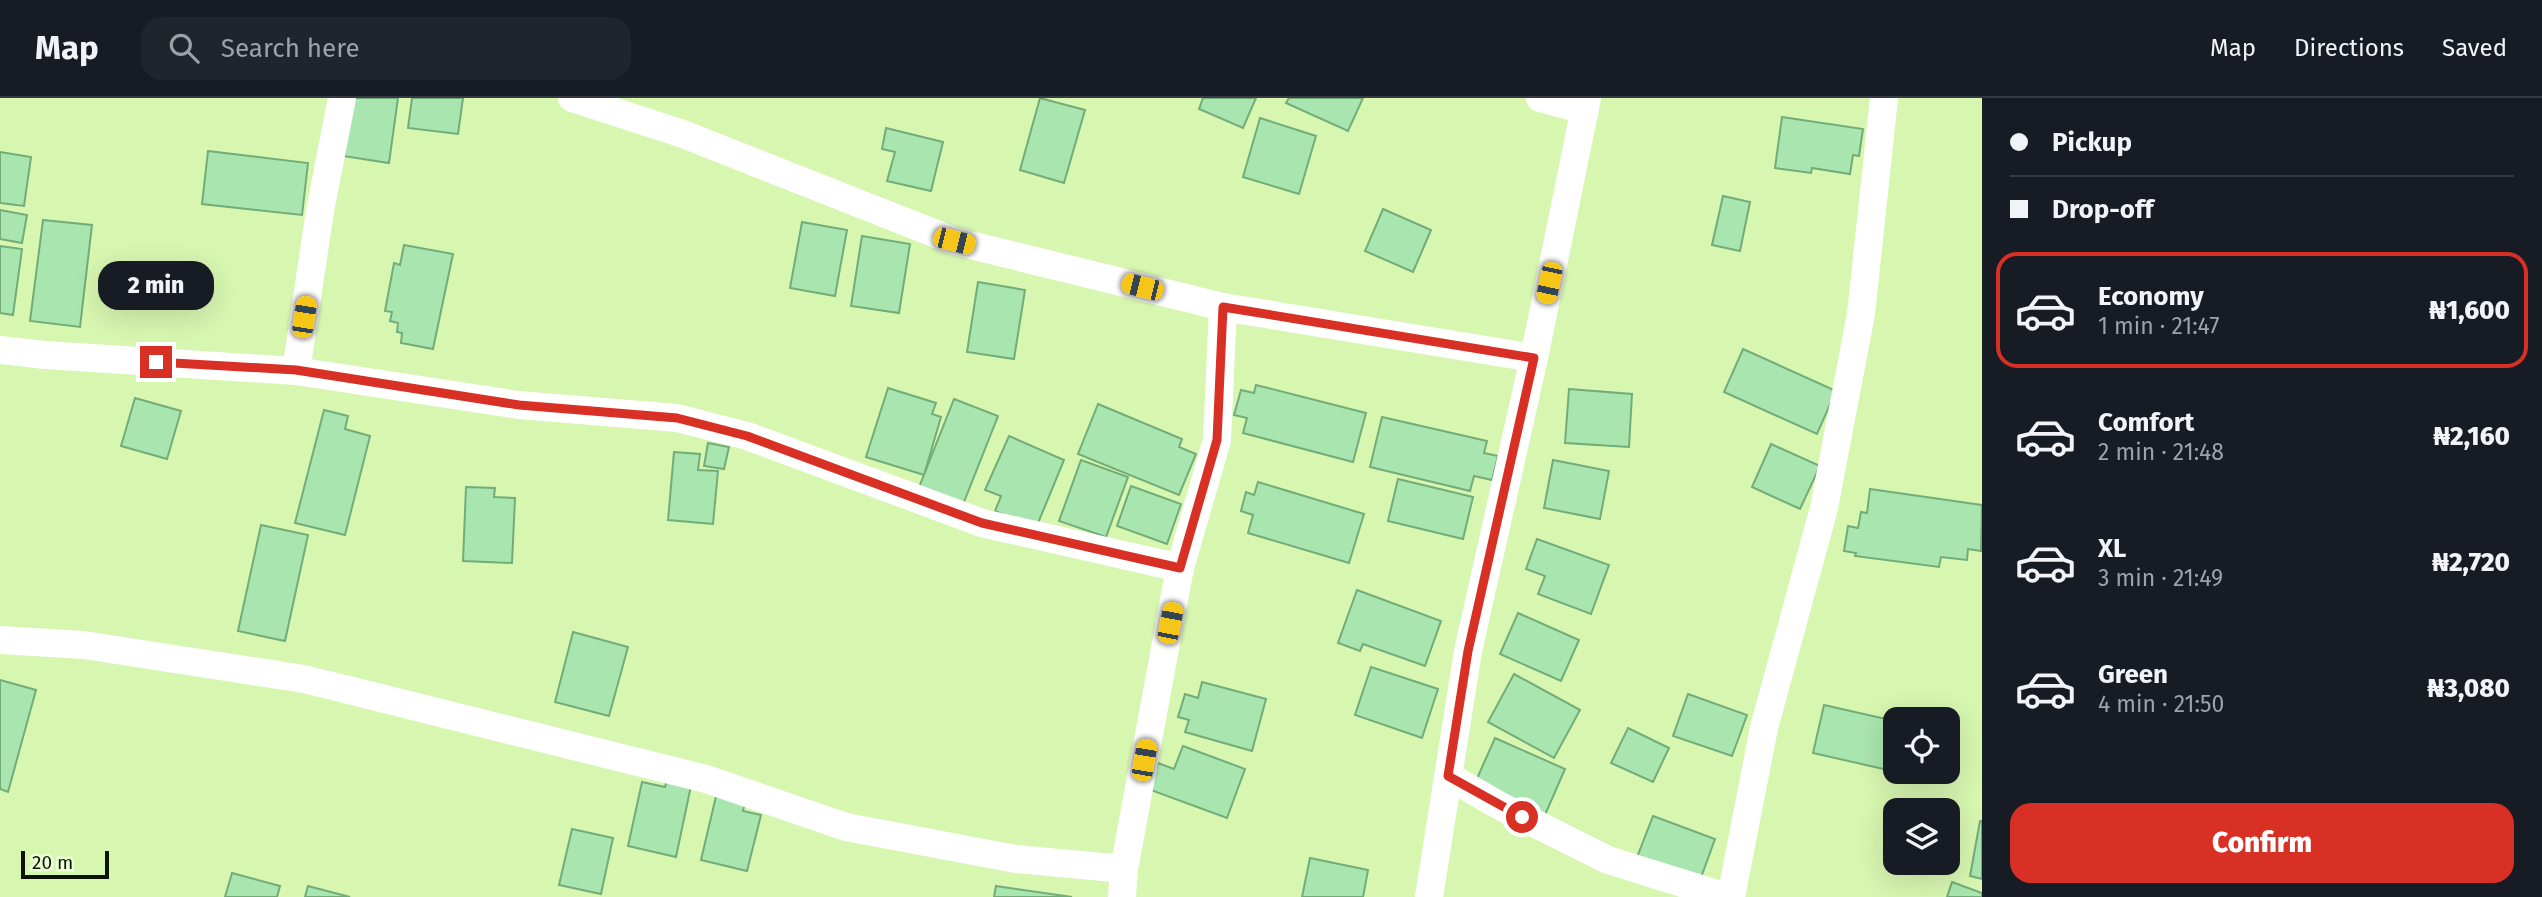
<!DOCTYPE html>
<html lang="en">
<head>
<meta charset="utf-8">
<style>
  body { margin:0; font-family:"Fira Sans",sans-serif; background:#20242c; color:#f1f3f6; height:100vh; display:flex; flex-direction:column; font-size:26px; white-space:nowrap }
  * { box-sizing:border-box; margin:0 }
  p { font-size:23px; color:#9ea1a6 }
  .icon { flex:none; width:38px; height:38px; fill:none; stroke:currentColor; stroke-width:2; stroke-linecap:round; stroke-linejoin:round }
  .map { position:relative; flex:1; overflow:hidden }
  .side { display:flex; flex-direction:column; background:#171b24; width:560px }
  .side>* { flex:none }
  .banner { display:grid; align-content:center; height:154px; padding:0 28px; background:#171b24 }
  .fabs { position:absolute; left:1883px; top:609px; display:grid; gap:14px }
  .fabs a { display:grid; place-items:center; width:77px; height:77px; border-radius:14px; background:#171b24; box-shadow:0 7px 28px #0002; font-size:35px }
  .scale { position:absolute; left:21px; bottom:18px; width:88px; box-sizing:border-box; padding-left:7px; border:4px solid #0a1400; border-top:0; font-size:19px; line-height:24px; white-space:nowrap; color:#0a1400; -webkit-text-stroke:5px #ebfed5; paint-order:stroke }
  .end { position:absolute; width:32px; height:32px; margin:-16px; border:9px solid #d93025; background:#fff; box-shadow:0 0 0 4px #fff }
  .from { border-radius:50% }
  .bubble { position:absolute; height:49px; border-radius:21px; background:#171b24; box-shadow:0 7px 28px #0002; font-size:23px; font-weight:800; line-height:49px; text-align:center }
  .car { position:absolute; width:21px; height:42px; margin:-21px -10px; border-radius:9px; box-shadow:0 0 5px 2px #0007; background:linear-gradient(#f5c518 24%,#345 0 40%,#f5c518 0 76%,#345 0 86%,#f5c518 0) }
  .banner b { display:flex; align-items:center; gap:24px; height:66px; font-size:26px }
  .banner b+b { border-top:2px solid #363941 }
  .banner i { width:18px; height:18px; background:#f1f3f6 }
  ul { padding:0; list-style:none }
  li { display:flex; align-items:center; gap:21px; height:116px; margin:0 14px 10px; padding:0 14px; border:4px solid transparent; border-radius:21px }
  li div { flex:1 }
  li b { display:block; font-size:26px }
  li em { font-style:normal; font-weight:800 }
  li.current { border-color:#d93025 }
  li>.icon { width:63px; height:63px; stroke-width:1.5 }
  .cta { display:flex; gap:14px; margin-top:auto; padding:14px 28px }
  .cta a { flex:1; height:80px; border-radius:21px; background:#d93025; color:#fff; font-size:28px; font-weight:800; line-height:80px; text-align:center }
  header { display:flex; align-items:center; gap:42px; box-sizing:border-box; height:98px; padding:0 35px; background:#171b24; border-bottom:2px solid #363941 }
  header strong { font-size:33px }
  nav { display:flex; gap:38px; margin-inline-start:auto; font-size:24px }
  .search { width:490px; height:63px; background:#20242c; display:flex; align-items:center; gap:18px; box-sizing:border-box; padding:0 24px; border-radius:21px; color:#9ea1a6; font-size:26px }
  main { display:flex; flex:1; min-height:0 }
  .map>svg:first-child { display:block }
</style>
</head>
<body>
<header>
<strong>Map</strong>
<div class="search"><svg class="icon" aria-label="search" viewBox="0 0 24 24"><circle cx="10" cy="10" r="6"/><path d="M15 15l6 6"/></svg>Search here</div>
<nav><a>Map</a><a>Directions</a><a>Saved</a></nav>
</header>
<main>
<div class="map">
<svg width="1982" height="799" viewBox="0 0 1982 799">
  <rect width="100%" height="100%" fill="#d7f6b0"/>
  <g fill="#a9e5af" stroke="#72ac79" stroke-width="2">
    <path d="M351,0H398L389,65L343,58Z"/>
    <path d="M412,0H463L458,36L408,30Z"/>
    <path d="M1040,0L1085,12L1064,85L1020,72Z"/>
    <path d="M1203,0H1256L1243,30L1199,11Z"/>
    <path d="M1289,0H1363L1348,33L1286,5Z"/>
    <path d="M1782,19L1863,31L1859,58L1853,57L1850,76L1812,70L1811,75L1775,70Z"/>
    <path d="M1260,20L1316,38L1299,96L1243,79Z"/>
    <path d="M886,30L943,44L931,93L887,83L895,54L882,51Z"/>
    <path d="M208,53L308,65L302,117L202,106Z"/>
    <path d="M0,54L31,59L24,108L0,105Z"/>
    <path d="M1723,98L1750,104L1740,153L1712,147Z"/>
    <path d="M1383,111L1431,132L1413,174L1365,153Z"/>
    <path d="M0,112L27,117L22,145L0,141Z"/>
    <path d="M43,122L92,127L80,229L30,223Z"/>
    <path d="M802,124L847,132L835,198L790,190Z"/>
    <path d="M862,138L910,146L899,215L851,208Z"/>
    <path d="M404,147L453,156L433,251L401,245L402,235L397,234L398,225L390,223L392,214L385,213L394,165L400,167Z"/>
    <path d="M0,148L22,151L13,217L0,215Z"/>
    <path d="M978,184L1025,192L1014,261L967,254Z"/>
    <path d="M1743,251L1836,293L1817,336L1724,294Z"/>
    <path d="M1256,287L1366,315L1353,364L1243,335L1247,320L1234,317L1241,292L1254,295Z"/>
    <path d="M888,290L936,305L932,316L941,319L924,377L866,359Z"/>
    <path d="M1569,291L1632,296L1629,349L1565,345Z"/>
    <path d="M135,300L181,313L167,361L121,348Z"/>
    <path d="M954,301L998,318L962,409L918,392Z"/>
    <path d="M1098,306L1182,341L1179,349L1196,356L1179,397L1078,356Z"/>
    <path d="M324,312L348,318L345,331L370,338L345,437L295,425Z"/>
    <path d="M1382,319L1487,343L1484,355L1498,358L1492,382L1474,378L1470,393L1370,369Z"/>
    <path d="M1009,338L1064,362L1036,430L995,413L1001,398L985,392Z"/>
    <path d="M708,345L729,349L724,371L704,368Z"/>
    <path d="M1771,346L1820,368L1800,411L1752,389Z"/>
    <path d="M674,354L700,356L698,372L718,373L713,426L668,422Z"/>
    <path d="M1081,362L1128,379L1106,439L1059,423Z"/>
    <path d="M1553,362L1609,373L1600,421L1544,410Z"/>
    <path d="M1398,381L1473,399L1463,441L1388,423Z"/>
    <path d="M1258,384L1364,416L1349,465L1248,435L1253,417L1241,413L1246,394L1254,397Z"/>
    <path d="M1131,388L1181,406L1167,446L1117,428Z"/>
    <path d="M466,389L495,390L494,399L515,400L512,465L463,463Z"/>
    <path d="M1870,391L1982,407L1981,453L1968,451L1967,462L1941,459L1939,469L1855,458L1856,455L1844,453L1848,428L1858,430L1861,414L1867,415Z"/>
    <path d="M261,427L308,437L285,543L238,533Z"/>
    <path d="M1537,441L1609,467L1591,516L1538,496L1545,478L1526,471Z"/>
    <path d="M1357,492L1441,523L1425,568L1363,546L1360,553L1338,545Z"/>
    <path d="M1518,515L1579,542L1561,583L1500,556Z"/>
    <path d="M573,534L628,549L609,618L555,604Z"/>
    <path d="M1371,569L1438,591L1422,640L1355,617Z"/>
    <path d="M1514,576L1580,612L1554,660L1488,624Z"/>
    <path d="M0,582L36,592L8,694L0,691Z"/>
    <path d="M1202,584L1266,601L1252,653L1185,634L1189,622L1178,619L1185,596L1198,600Z"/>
    <path d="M1688,596L1747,617L1732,658L1673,638Z"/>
    <path d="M1824,607L1895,623V639L1888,672L1813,655Z"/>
    <path d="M1628,630L1669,650L1653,684L1611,665Z"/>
    <path d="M1495,640L1565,671L1545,717L1475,685Z"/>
    <path d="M1183,648L1245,671L1227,720L1148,691L1158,665L1174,671Z"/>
    <path d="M668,678L692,683L676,759L628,748L642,684L665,689Z"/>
    <path d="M717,694L746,700L743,713L761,717L747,773L701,762Z"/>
    <path d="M1653,718L1715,741L1699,785L1636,762Z"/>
    <path d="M1980,723H1982V781L1970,778Z"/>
    <path d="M572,731L613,740L601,796L559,787Z"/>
    <path d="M1310,760L1368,772L1363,799H1302Z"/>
    <path d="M232,775L280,788L277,799H225Z"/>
    <path d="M1952,784L1982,795V799H1947Z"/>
    <path d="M308,788L350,799H305Z"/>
    <path d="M996,788L1072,799H994Z"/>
  </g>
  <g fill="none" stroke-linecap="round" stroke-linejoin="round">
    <g stroke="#fff" stroke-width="28">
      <path d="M572,0L683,36L954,143L1223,209L1534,260"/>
      <path d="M1540,0L1585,12"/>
      <path d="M0,252L45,257L296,273L519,307L677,320L747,338L982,425L1180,470"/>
      <path d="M296,273L320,113L342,0"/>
      <path d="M0,542L84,547L304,581L706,681L846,729L1016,761L1124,771"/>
      <path d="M1448,678L1500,708L1608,762L1727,799"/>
      <path d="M1122,799L1124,771L1180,470L1217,342L1223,209"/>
      <path d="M1429,799L1468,553L1534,260L1587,0"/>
      <path d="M1731,799L1764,630L1824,410L1861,216L1884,0"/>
    </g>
  </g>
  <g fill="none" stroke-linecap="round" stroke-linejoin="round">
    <path stroke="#d93025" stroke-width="9" d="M156,264L296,272L519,307L677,320L747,338L982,425L1180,470L1217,342L1223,209L1534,260L1468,553L1448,678L1522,719"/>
  </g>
</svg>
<div class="fabs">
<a><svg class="icon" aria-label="locate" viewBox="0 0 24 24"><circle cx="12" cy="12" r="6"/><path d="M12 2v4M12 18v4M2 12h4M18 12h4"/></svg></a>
<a><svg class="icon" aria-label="layers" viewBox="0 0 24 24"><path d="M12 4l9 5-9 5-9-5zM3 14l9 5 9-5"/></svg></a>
</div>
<div class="scale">20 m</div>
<i class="end from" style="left:1522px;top:719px"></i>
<i class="end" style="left:156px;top:264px"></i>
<div class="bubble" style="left:98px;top:163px;width:116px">2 min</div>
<i class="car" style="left:954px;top:143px;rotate:104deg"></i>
<i class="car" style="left:1549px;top:185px;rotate:192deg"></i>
<i class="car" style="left:1142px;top:189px;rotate:284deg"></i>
<i class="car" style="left:304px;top:219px;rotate:9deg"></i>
<i class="car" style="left:1170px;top:525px;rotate:11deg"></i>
<i class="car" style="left:1144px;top:662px;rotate:10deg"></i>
</div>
<section class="side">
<div class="banner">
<b><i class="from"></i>Pickup</b>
<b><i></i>Drop-off</b>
</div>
<ul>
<li class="current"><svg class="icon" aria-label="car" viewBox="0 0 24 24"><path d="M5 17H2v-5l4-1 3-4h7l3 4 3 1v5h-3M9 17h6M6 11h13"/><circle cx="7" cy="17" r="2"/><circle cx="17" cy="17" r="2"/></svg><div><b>Economy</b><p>1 min · 21:47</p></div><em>₦1,600</em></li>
<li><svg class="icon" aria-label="car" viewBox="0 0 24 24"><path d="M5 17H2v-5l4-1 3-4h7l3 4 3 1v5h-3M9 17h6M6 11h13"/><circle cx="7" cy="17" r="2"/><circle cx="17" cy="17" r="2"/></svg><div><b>Comfort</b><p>2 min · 21:48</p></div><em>₦2,160</em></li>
<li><svg class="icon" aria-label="car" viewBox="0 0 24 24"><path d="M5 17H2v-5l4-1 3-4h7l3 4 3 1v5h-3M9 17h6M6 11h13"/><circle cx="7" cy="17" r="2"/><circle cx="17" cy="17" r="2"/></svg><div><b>XL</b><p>3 min · 21:49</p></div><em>₦2,720</em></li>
<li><svg class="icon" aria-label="car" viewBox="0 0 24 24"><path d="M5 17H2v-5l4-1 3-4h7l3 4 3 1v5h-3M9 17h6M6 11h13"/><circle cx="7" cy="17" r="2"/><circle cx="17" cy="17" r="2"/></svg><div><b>Green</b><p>4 min · 21:50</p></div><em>₦3,080</em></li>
</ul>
<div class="cta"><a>Confirm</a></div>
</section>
</main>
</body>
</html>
